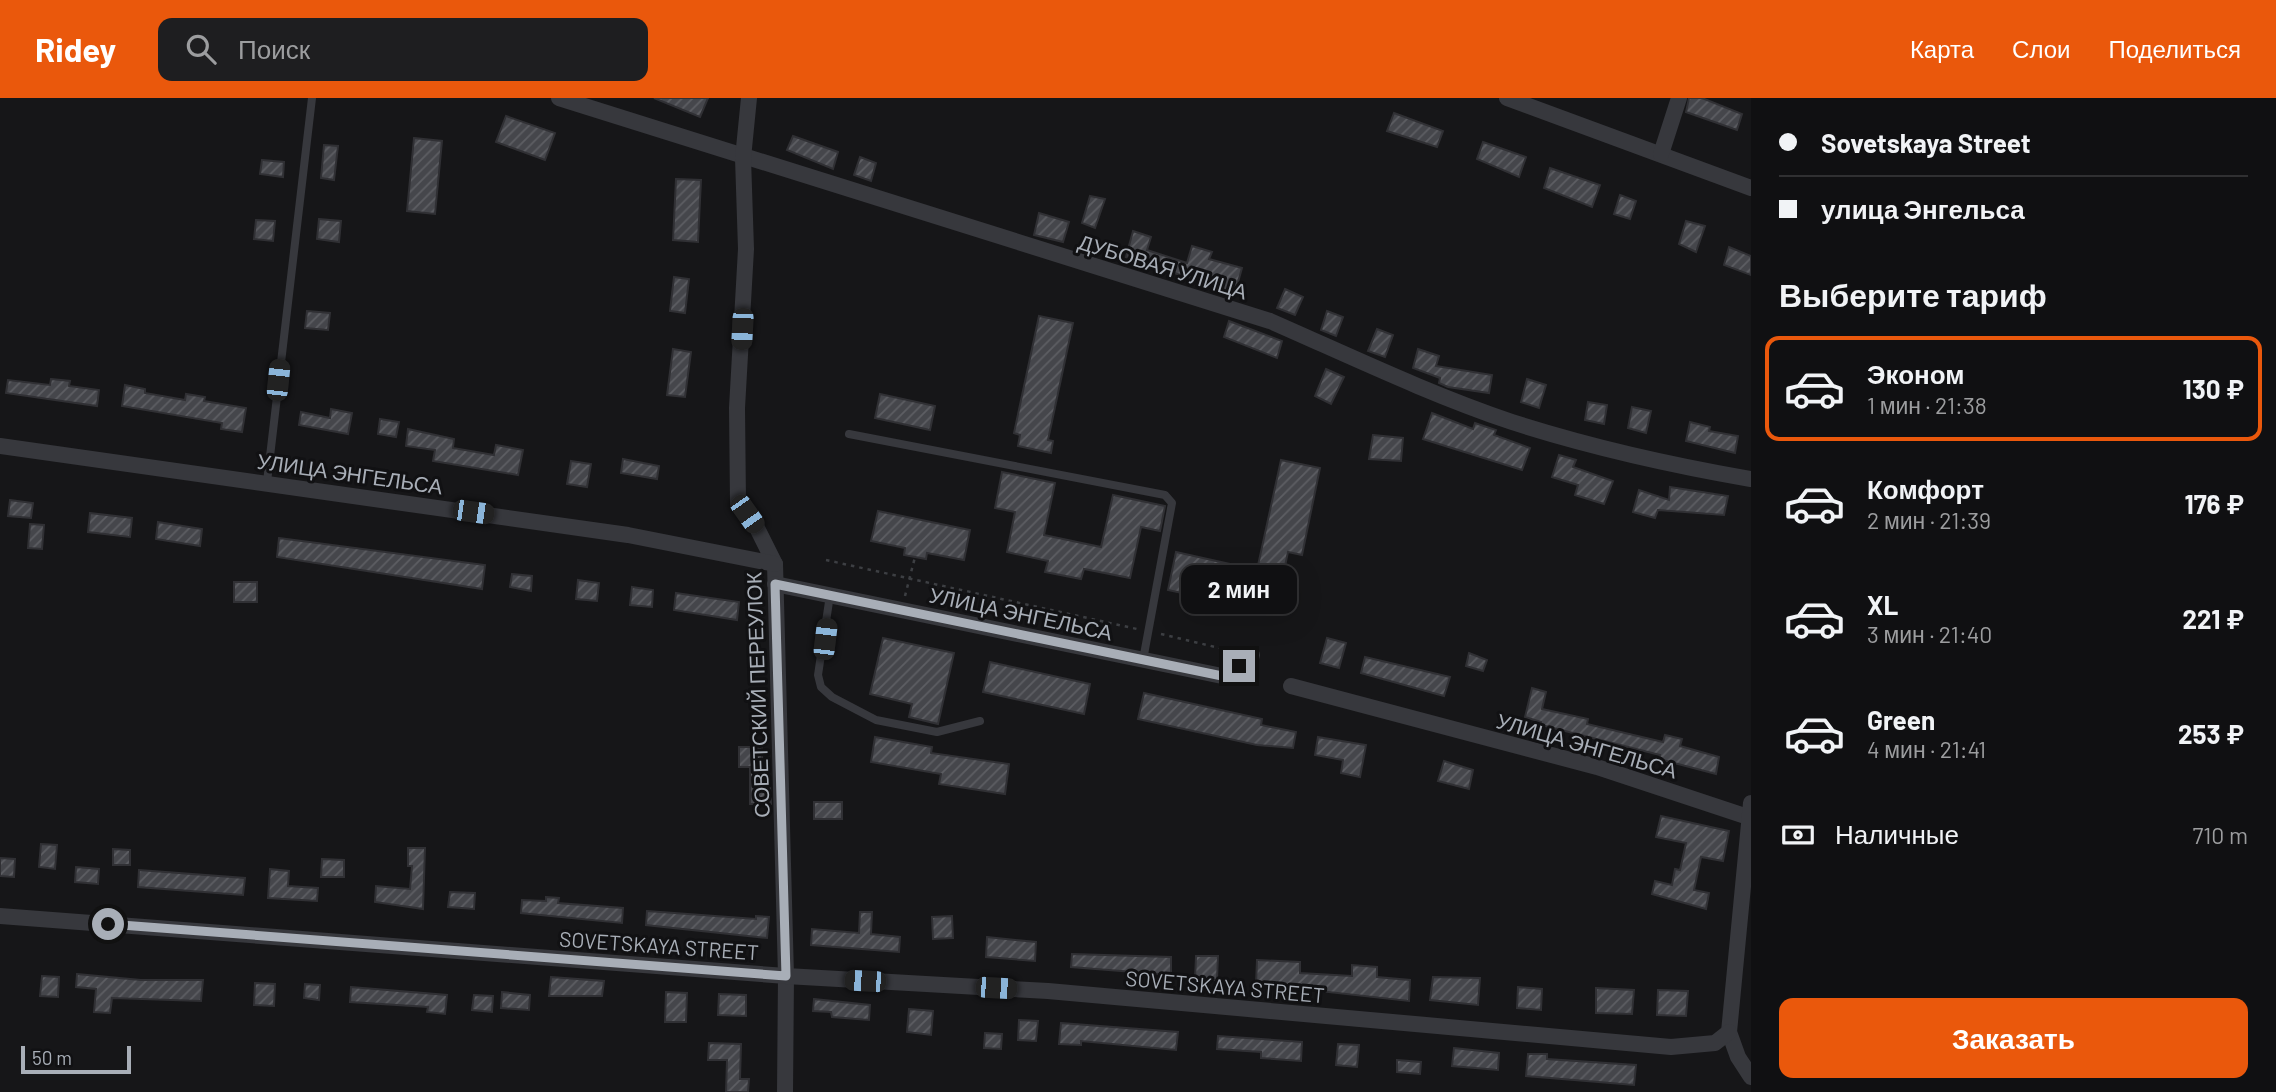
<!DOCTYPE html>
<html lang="ru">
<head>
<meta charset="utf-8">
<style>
  body { margin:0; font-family:Barlow,sans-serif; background:#1e1e20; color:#f1f3f6; height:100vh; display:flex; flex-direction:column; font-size:26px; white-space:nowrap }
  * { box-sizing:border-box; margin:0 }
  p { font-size:23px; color:#9c9d9f }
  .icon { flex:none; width:38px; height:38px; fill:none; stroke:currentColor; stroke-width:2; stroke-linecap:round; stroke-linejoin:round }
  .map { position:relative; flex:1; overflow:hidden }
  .sheet { display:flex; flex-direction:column; background:#101012; width:525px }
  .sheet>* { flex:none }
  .top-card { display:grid; align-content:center; height:154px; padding:0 28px; background:#101012 }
  .scale { position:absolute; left:21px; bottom:18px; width:110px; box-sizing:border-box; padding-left:7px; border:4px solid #a8aeb7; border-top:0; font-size:19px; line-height:24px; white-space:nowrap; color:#a8aeb7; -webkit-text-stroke:5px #111113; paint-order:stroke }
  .end { position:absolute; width:32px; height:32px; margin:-16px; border:9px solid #a8aeb7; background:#111; box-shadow:0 0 0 4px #111 }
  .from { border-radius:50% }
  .bubble { position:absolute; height:49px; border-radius:14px; background:#101012; box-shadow:0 7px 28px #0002,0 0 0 2px #303032; font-size:23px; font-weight:700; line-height:49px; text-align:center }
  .car { position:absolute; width:21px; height:42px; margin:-21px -10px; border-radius:9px; box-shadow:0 0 5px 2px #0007; background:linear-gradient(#222 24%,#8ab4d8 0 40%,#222 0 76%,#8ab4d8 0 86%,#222 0) }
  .top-card b { display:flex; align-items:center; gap:24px; height:66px; font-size:26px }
  .top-card b+b { border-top:2px solid #303032 }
  .top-card i { width:18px; height:18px; background:#f1f3f6 }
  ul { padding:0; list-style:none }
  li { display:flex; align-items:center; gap:21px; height:105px; margin:0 14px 10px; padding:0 14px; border:4px solid transparent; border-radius:14px }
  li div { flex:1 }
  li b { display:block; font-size:26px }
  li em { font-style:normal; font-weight:700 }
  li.active { border-color:#ea580c }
  li>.icon { width:63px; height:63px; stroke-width:1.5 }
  h2 { padding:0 28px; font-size:32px; line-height:84px }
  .pay { display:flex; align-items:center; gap:18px; height:77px; padding:0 28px; font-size:26px }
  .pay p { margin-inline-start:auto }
  .action { display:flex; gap:14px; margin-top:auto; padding:14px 28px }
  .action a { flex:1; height:80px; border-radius:14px; background:#ea580c; color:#fff; font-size:28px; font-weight:700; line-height:80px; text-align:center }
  header { display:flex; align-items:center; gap:42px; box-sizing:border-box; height:98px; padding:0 35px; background:#ea580c; color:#fff }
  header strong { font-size:33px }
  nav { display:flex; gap:38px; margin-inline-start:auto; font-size:24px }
  .search { width:490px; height:63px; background:#1e1e20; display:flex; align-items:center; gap:18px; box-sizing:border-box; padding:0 24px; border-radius:14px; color:#9c9d9f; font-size:26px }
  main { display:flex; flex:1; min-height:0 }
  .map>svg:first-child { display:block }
</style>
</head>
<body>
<header>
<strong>Ridey</strong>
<div class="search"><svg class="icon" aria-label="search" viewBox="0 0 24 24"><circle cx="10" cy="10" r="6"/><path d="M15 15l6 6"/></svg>Поиск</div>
<nav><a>Карта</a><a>Слои</a><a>Поделиться</a></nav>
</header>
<main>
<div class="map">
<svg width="1751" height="994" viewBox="0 0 1751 994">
  <defs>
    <pattern id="building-hatch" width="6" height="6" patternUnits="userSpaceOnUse" patternTransform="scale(1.75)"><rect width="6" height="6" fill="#45464b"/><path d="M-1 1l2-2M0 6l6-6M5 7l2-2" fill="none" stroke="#5d5e63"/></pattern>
  </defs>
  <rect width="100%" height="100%" fill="#161618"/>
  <g fill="url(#building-hatch)" stroke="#303034" stroke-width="2">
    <path d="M654,0H708L700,19Z"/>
    <path d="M1689,0H1702L1742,16L1737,32L1686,14Z"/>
    <path d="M1394,15L1443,33L1437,49L1387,33Z"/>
    <path d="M506,18L555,35L545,62L496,44Z"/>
    <path d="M793,38L838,54L833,71L787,52Z"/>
    <path d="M414,40L442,43L435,116L407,113Z"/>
    <path d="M1483,44L1526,59L1519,79L1477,61Z"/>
    <path d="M324,47L338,48L334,82L321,80Z"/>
    <path d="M860,59L876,65L871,83L854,77Z"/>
    <path d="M262,62L284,64L283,79L260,76Z"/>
    <path d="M1550,70L1600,87L1592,109L1544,90Z"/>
    <path d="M676,81L701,82L698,144L673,142Z"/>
    <path d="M1620,97L1636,103L1630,121L1614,116Z"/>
    <path d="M1090,98L1105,101L1095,130L1082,125Z"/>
    <path d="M1039,115L1069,124L1063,144L1034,137Z"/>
    <path d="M319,121L341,123L339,144L317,141Z"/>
    <path d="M256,122L275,123L273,143L254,141Z"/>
    <path d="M1686,123L1705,128L1696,154L1679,146Z"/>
    <path d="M1133,133L1151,139L1147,152L1187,165L1192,148L1212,154L1209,161L1242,170L1235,195L1126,159Z"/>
    <path d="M1729,149L1751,158V177L1724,167Z"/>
    <path d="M674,179L689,181L685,215L670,213Z"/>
    <path d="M1285,191L1303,199L1295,217L1277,210Z"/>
    <path d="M307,213L330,215L328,232L305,230Z"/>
    <path d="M1327,213L1343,219L1336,238L1321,232Z"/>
    <path d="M1039,218L1073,225L1048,342L1053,343L1051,355L1018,348L1020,337L1014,335Z"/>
    <path d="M1229,223L1282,243L1277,260L1224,239Z"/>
    <path d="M1377,231L1393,237L1385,259L1368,253Z"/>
    <path d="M673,251L691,254L685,299L667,297Z"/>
    <path d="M1418,251L1439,258L1436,268L1492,277L1489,295L1448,289L1439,285L1440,280L1413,270Z"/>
    <path d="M1326,271L1344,279L1331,306L1315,298Z"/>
    <path d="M51,281L70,283L69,288L99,292L97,308L6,295L8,282L50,287Z"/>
    <path d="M1527,281L1546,287L1539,310L1521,304Z"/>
    <path d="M125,287L145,291V295L185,302L186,296L205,299L204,303L246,310L242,334L221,331L222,325L122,308Z"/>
    <path d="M880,296L935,308L930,332L875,320Z"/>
    <path d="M1588,304L1607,307L1604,326L1585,322Z"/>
    <path d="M1632,309L1651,313L1646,335L1628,330Z"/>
    <path d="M331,311L352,315L348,336L299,327L301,314L330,320Z"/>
    <path d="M1432,315L1473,331L1475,325L1496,332L1494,337L1530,350L1522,372L1423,341Z"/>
    <path d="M380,321L399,324L396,339L378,336Z"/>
    <path d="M1690,324L1710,329L1709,333L1738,338L1735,355L1686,343Z"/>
    <path d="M408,331L454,341L453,350L494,357L496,347L523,352L518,377L433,363L435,352L406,348Z"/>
    <path d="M1373,337L1403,340L1401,363L1369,361Z"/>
    <path d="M1559,357L1576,362L1573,369L1613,383L1604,406L1575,397L1578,387L1552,379Z"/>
    <path d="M623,361L659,368L657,381L621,375Z"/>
    <path d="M1281,362L1320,370L1302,457L1288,454L1275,515L1168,492L1176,454L1257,472Z"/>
    <path d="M571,363L591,366L587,389L567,386Z"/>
    <path d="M1002,374L1055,385L1044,437L1101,449L1113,397L1165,408L1160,433L1141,429L1130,480L1084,471L1081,481L1045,474L1048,463L1007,454L1015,414L995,410Z"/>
    <path d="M1670,389L1728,398L1724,417L1658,412L1655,420L1633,414L1639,392L1669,402Z"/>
    <path d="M10,402L33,405L31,420L8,418Z"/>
    <path d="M878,413L970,432L964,462L927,455L926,461L904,457L905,450L871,443Z"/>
    <path d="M90,415L132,420L130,439L88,434Z"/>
    <path d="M158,424L202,431L200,448L156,441Z"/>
    <path d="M30,426L44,427L42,451L28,450Z"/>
    <path d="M279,440L485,467L482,491L277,459Z"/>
    <path d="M512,476L532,478L531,493L510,489Z"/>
    <path d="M578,482L599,485L597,503L576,501Z"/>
    <rect x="234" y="484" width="23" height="20"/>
    <path d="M632,489L653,492L652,509L630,507Z"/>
    <path d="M676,495L739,504L737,522L674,512Z"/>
    <path d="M883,540L954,555L938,626L909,619L912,606L870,596Z"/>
    <path d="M1327,540L1346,545L1339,570L1320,565Z"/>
    <path d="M1469,555L1487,562L1483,573L1466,568Z"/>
    <path d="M1365,559L1450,579L1444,598L1361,575Z"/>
    <path d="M990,564L1090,586L1084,616L983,594Z"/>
    <path d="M1532,590L1546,594L1542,611L1588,621L1587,626L1663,644L1665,637L1682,641L1680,648L1719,659L1716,676L1659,661L1660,657L1541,627V624L1525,619Z"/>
    <path d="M1144,595L1262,621L1261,627L1296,634L1293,650L1257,647L1138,621Z"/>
    <path d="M875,639L932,649L931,655L1009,666L1005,696L939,686L941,676L871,664Z"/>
    <path d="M1318,639L1366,647L1360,679L1341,675L1343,662L1315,657Z"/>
    <path d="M739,649H762V690H770L771,706H750V669H739Z"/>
    <path d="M1444,663L1473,672L1469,691L1438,683Z"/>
    <rect x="814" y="704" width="28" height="17"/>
    <path d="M1661,718L1729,733L1723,763L1701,759L1694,792L1709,795L1706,811L1652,796L1655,783L1672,787L1675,771L1680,772L1686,745L1656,739Z"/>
    <path d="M41,746L57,747L55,771L39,769Z"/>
    <path d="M408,750H425L423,811L375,804L376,788L410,791L412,768H408Z"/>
    <path d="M113,751L130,752V767H113Z"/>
    <path d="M0,760L15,761L14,779L0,778Z"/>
    <path d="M322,761L344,762V779H321Z"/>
    <path d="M76,769L99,771L98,786L75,784Z"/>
    <path d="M270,771L289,773L288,788L318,790L317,803L268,800Z"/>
    <path d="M139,772L245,780L243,797L138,789Z"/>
    <path d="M450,794L475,795L474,811L448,809Z"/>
    <path d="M546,799L559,800L558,805L623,810L622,825L521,815L522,802L546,803Z"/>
    <path d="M647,813L756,821V818L769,819L767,840L646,827Z"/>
    <path d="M860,814H872L871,836L900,839L899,854L811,847L812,831L859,835Z"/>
    <path d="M952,818L953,840L933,841L932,819Z"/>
    <path d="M987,839L1036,844L1035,863L986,859Z"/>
    <path d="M1072,856L1171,859V877L1071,869Z"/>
    <path d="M1196,858H1218L1217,882L1195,881Z"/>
    <path d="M1257,862L1300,864V875L1352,878V867L1377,869V879L1410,882L1409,903L1256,886Z"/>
    <path d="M77,876L141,882H203L201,903L112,900L110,915L94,914L96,891L76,889Z"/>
    <path d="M42,878L59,879L58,899L40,898Z"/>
    <path d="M551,879L604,883L602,898H549Z"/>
    <path d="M1433,879L1480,880L1478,907L1430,902Z"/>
    <path d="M255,885L275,886L274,908L254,907Z"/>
    <path d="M305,886L320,887L319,902L304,900Z"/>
    <path d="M351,889L447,897L445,916L427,914L428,909L350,904Z"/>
    <path d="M1518,889L1542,891L1541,912L1517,910Z"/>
    <path d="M1596,890L1634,892L1632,916L1596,915Z"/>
    <path d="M1658,892L1688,893L1686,918L1657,917Z"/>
    <path d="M502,894L530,897L529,912L501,910Z"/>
    <path d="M666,894L687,895L686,924H665Z"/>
    <path d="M719,896L746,897V918L718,917Z"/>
    <path d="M474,897L493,898L492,914L472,912Z"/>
    <path d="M814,901L870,907L869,922L832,919L831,914L813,913Z"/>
    <path d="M909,911L933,913L931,937L907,934Z"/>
    <path d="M1019,922L1038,923L1036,943L1018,942Z"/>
    <path d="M1061,925L1178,934L1176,952L1081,943V947L1059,946Z"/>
    <path d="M985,935L1002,936L1001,951L984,950Z"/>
    <path d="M1218,938L1302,944L1301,963L1261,960V954L1217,951Z"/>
    <path d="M709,945L741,946L740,981H749L748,994H726L727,962H708Z"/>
    <path d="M1338,946L1359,947L1357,969L1336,967Z"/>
    <path d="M1454,950L1499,955L1498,972L1452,968Z"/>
    <path d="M1528,956H1547V961L1636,967L1634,987L1526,978Z"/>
    <path d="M1397,962L1421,964L1420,976L1397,974Z"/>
  </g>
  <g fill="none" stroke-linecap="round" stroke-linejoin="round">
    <g stroke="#3d3f43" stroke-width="2.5" stroke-dasharray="3.5 5" stroke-linecap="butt">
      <path d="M826,462L1137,531"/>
      <path d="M905,498L915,459"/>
      <path d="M1161,536L1232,553"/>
    </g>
    <g stroke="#37383d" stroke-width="8">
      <path d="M849,336L1165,397L1172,405L1143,562"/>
      <path d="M267,384L312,0"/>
      <path d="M830,497L818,577L821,589L832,599L876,622L937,634L980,623"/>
    </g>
    <g stroke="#37383d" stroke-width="16">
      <path d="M559,0L1270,223C1350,258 1429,296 1512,324C1590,349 1670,367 1751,381"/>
      <path d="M749,0L743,60L746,151L737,310L738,404L756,428L775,466L786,878L785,994"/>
      <path d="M1507,0L1751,90"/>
      <path d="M1661,56L1679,0"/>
      <path d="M0,348L628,437L775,466"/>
      <path d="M775,486L1227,579L1252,557"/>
      <path d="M1291,588L1597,669L1748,719"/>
      <path d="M1751,705L1729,934L1738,959L1751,979"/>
      <path d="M0,818L786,878L1048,893L1671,949L1715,945L1729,934"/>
    </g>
  </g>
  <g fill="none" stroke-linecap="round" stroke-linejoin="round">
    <path stroke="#a8aeb7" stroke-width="9" d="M108,826L786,878L775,486L1227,579L1239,568"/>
  </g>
  <g text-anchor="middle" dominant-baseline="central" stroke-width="6" stroke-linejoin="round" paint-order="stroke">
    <g font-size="21" fill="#a8aeb7" stroke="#111113">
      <text transform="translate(1163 168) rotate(17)">ДУБОВАЯ УЛИЦА</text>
      <text transform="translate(350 375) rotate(8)">УЛИЦА ЭНГЕЛЬСА</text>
      <text transform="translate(1021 515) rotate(12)">УЛИЦА ЭНГЕЛЬСА</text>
      <text transform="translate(757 597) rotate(-92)">СОВЕТСКИЙ ПЕРЕУЛОК</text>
      <text transform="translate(1587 647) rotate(16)">УЛИЦА ЭНГЕЛЬСА</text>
      <text transform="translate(659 847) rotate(4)">SOVETSKAYA STREET</text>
      <text transform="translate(1225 888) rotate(5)">SOVETSKAYA STREET</text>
    </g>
  </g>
</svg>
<div class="scale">50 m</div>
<i class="end from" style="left:108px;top:826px"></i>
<i class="end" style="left:1239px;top:568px"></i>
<div class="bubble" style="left:1181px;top:467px;width:116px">2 мин</div>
<i class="car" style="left:742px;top:231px;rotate:183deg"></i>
<i class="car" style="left:278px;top:282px;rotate:6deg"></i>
<i class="car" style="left:473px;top:414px;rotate:98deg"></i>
<i class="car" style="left:747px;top:416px;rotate:145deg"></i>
<i class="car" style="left:825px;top:541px;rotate:7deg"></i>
<i class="car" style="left:865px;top:883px;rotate:273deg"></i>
<i class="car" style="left:996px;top:890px;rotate:93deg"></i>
</div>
<section class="sheet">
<div class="top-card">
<b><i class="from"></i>Sovetskaya Street</b>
<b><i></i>улица Энгельса</b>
</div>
<h2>Выберите тариф</h2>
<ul>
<li class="active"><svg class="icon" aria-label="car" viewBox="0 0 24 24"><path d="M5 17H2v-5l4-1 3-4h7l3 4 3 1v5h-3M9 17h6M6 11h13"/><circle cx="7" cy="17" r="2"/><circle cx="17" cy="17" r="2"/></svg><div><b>Эконом</b><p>1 мин · 21:38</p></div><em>130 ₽</em></li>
<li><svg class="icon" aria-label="car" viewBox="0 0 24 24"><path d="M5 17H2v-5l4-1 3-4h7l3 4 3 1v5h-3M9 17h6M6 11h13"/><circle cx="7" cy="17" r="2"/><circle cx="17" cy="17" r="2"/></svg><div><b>Комфорт</b><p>2 мин · 21:39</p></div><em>176 ₽</em></li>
<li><svg class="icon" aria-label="car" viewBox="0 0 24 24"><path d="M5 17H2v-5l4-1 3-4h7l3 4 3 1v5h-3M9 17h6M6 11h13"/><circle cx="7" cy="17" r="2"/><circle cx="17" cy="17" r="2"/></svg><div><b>XL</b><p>3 мин · 21:40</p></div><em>221 ₽</em></li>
<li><svg class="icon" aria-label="car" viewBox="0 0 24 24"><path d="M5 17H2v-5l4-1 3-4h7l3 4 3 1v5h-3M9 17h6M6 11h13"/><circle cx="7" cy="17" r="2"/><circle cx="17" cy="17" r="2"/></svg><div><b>Green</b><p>4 мин · 21:41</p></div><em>253 ₽</em></li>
</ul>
<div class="pay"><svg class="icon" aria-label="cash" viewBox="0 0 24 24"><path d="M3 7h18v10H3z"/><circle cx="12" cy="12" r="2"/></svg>Наличные<p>710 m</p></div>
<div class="action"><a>Заказать</a></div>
</section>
</main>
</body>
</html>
